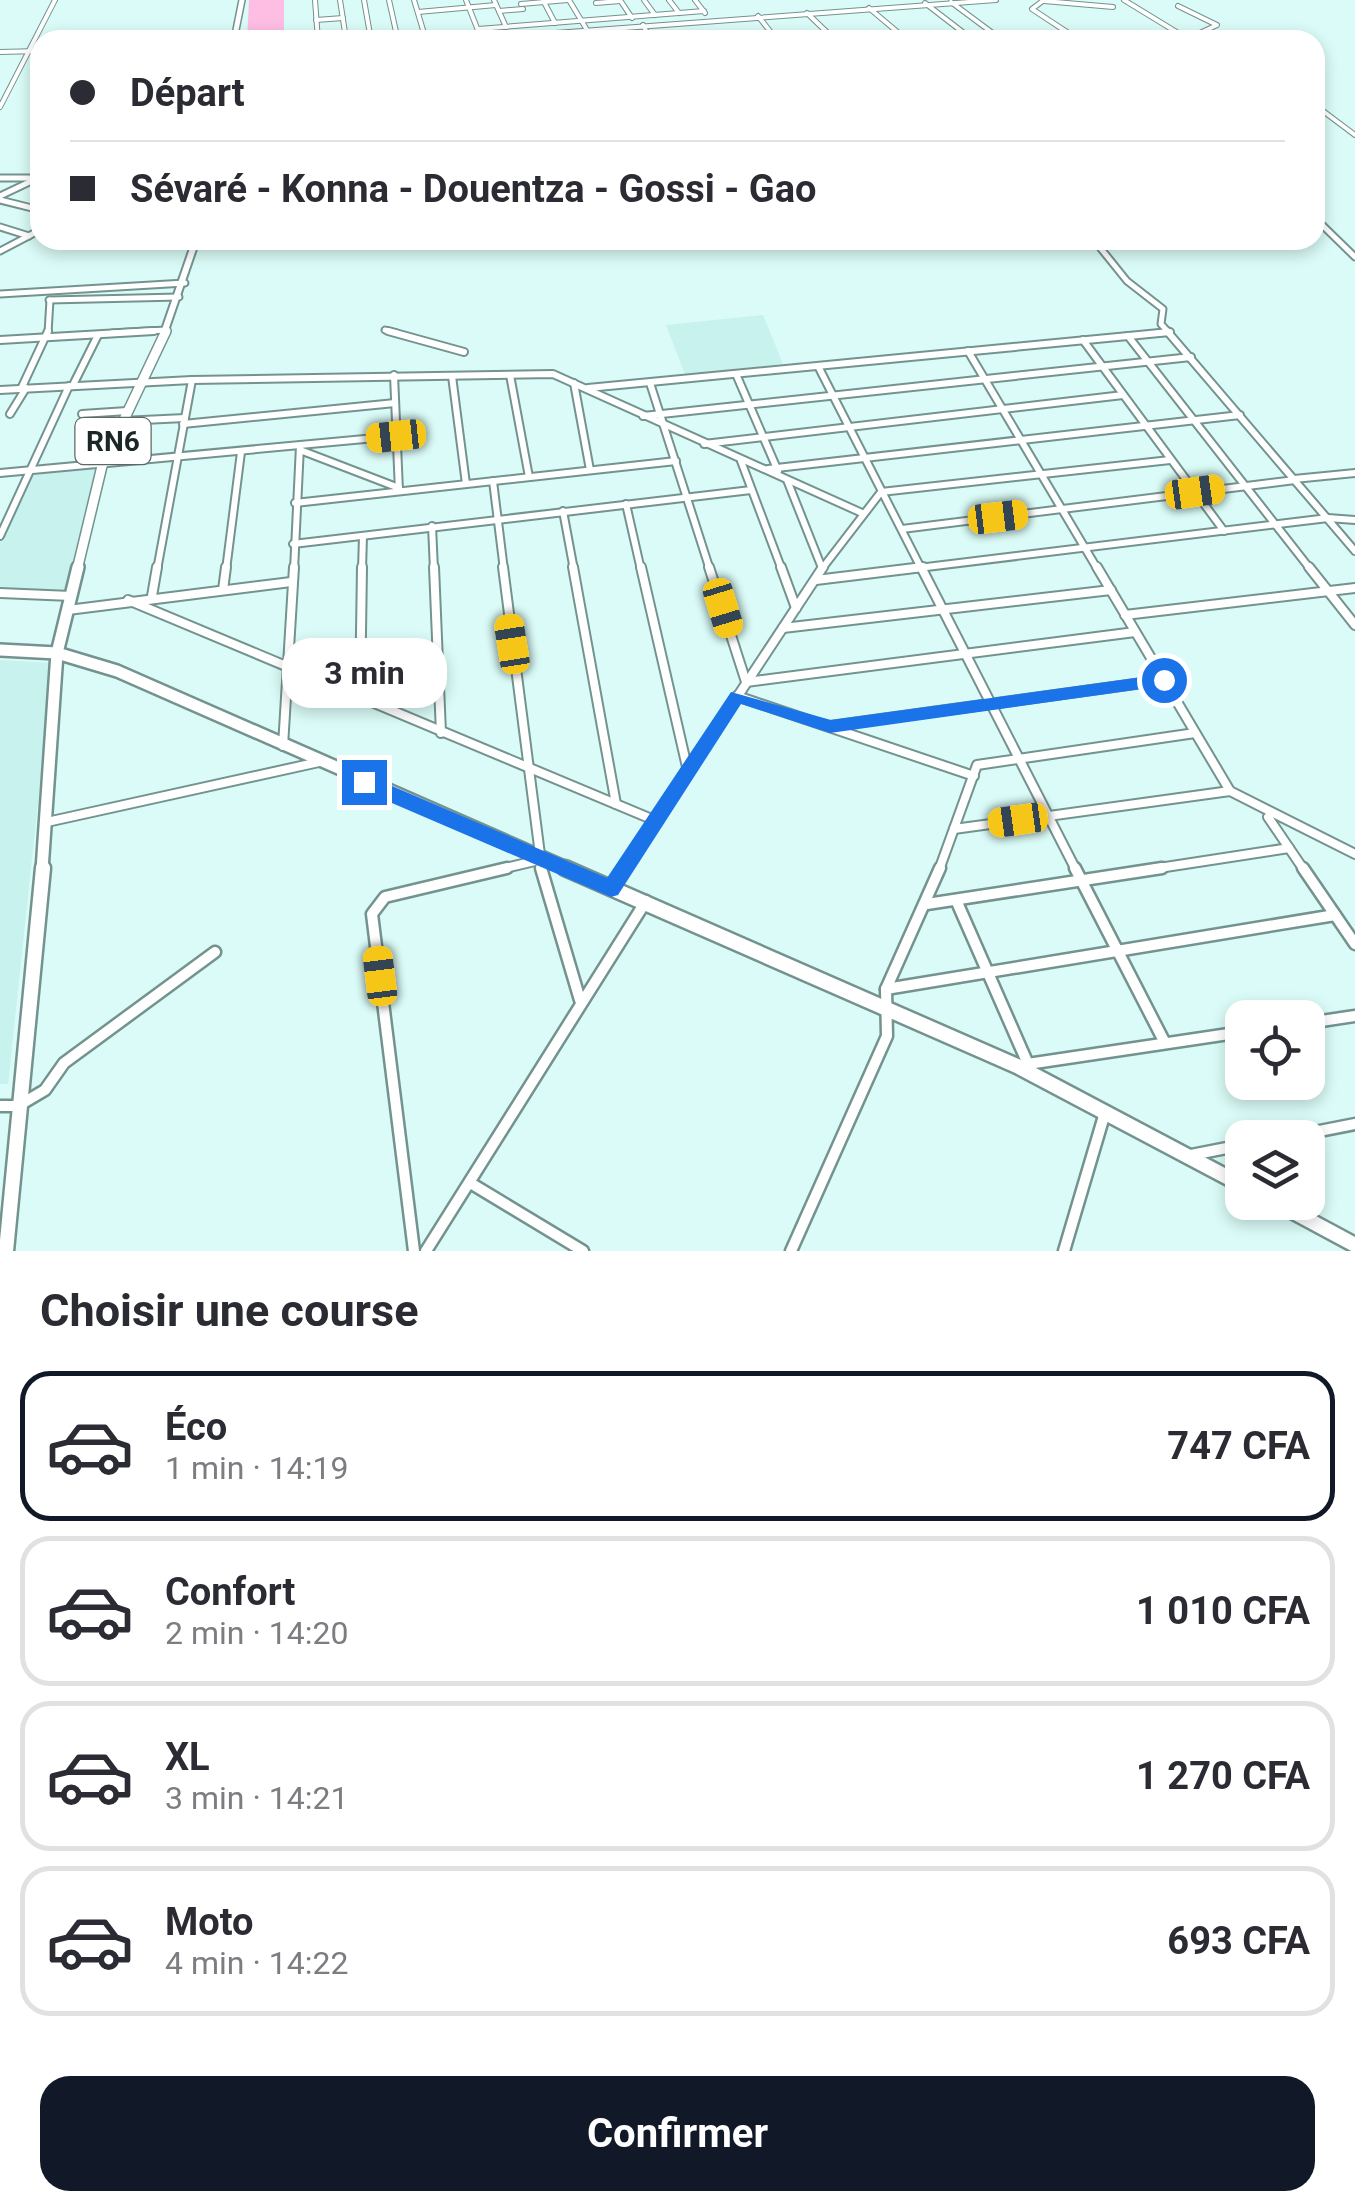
<!DOCTYPE html>
<html lang="fr">
<head>
<meta charset="utf-8">
<style>
  body { margin:0; font-family:Roboto,sans-serif; background:#f2f2f3; color:#2b2b33; height:100vh; display:flex; flex-direction:column; font-size:38px; white-space:nowrap }
  * { box-sizing:border-box; margin:0 }
  p { font-size:32px; color:#7c7c81 }
  .icon { flex:none; width:55px; height:55px; fill:none; stroke:currentColor; stroke-width:2; stroke-linecap:round; stroke-linejoin:round }
  .map { position:relative; height:1251px; overflow:hidden }
  .drawer { display:flex; flex-direction:column; background:#fff; flex:1 }
  .drawer>* { flex:none }
  .top-card { position:absolute; left:30px; top:30px; width:1295px; height:220px; border-radius:30px; box-shadow:0 5px 15px #0003; display:grid; align-content:center; height:220px; padding:0 40px; background:#fff }
  .fabs { position:absolute; left:1225px; top:1000px; display:grid; gap:20px }
  .fabs a { display:grid; place-items:center; width:100px; height:100px; border-radius:20px; background:#fff; box-shadow:0 5px 15px #0003; font-size:50px }
  .end { position:absolute; width:45px; height:45px; margin:-22px; border:12px solid #1a73e8; background:#fff; box-shadow:0 0 0 5px #fff }
  .from { border-radius:50% }
  .bubble { position:absolute; height:70px; border-radius:30px; background:#fff; box-shadow:0 5px 15px #0003; font-size:32px; font-weight:700; line-height:70px; text-align:center }
  .car { position:absolute; width:30px; height:60px; margin:-30px -15px; border-radius:12px; box-shadow:0 0 8px 2px #0007; background:linear-gradient(#f5c518 24%,#345 0 40%,#f5c518 0 76%,#345 0 86%,#f5c518 0) }
  .top-card b { display:flex; align-items:center; gap:35px; height:95px; font-size:38px }
  .top-card b+b { border-top:2px solid #e1e1e2 }
  .top-card i { width:25px; height:25px; background:#2b2b33 }
  ul { padding:0; list-style:none }
  li { display:flex; align-items:center; gap:30px; height:150px; margin:0 20px 15px; padding:0 20px; border:5px solid #e1e1e2; border-radius:30px }
  li div { flex:1 }
  li b { display:block; font-size:38px }
  li em { font-style:normal; font-weight:700 }
  li.current { border-color:#111827 }
  li>.icon { width:90px; height:90px; stroke-width:1.5 }
  h2 { padding:0 40px; font-size:45px; line-height:120px }
  .cta { display:flex; gap:20px; margin-top:auto; padding:20px 40px }
  .cta a { flex:1; height:115px; border-radius:30px; background:#111827; color:#fff; font-size:40px; font-weight:700; line-height:115px; text-align:center }
  .map>svg:first-child { display:block }
</style>
</head>
<body>
<div class="map">
<svg width="1355" height="1251" viewBox="0 0 1355 1251">
  <rect width="100%" height="100%" fill="#dafbf7"/>
  <g fill="#c7f2ed">
    <path d="M763,315L783,364L685,374L666,325Z"/>
    <path d="M96,469L66,592H0V543L30,473Z"/>
    <path d="M0,660L49,663L52,671L8,1084H0Z"/>
  </g>
  <path fill="#febee4" d="M249,0H284V40H247Z"/>
  <g fill="none" stroke-linecap="round" stroke-linejoin="round">
    <g stroke="#74938f" stroke-width="6">
      <g id="minor-far4">
        <path d="M315,0L318,40"/>
        <path d="M340,0L346,39"/>
        <path d="M364,0L371,40"/>
        <path d="M389,0L397,36"/>
        <path d="M414,0L426,40"/>
        <path d="M466,0L479,33"/>
        <path d="M494,0L506,27"/>
        <path d="M543,0L555,23"/>
        <path d="M569,0L593,40"/>
        <path d="M620,0L632,18"/>
        <path d="M644,0L655,15"/>
        <path d="M669,0L679,13"/>
        <path d="M695,0L705,13"/>
        <path d="M1044,0L1032,9L1079,40"/>
        <path d="M1124,0L1188,39"/>
        <path d="M1044,1L1113,7"/>
        <path d="M951,2L1002,40"/>
        <path d="M596,3L620,1"/>
        <path d="M925,3L973,40"/>
        <path d="M521,4L568,0"/>
        <path d="M1178,6L1217,25L1187,39"/>
        <path d="M869,8L907,40"/>
        <path d="M499,11L523,9"/>
        <path d="M418,12L496,5"/>
        <path d="M807,13L835,40"/>
        <path d="M758,16L777,40"/>
        <path d="M316,20L343,18"/>
        <path d="M643,25L651,40"/>
        <path d="M478,29L704,11"/>
        <path d="M337,40L424,33"/>
        <path d="M463,40L996,0"/>
        <path d="M902,40L965,34"/>
        <path d="M0,52L40,51"/>
        <path d="M1315,105L1355,135"/>
        <path d="M0,107L55,0"/>
      </g>
    </g>
    <g stroke="#74938f" stroke-width="9">
      <g id="minor-far3">
        <path d="M0,178H35"/>
        <path d="M0,196L38,178"/>
        <path d="M0,200L40,210"/>
        <path d="M1315,218L1355,257"/>
        <path d="M0,227L29,236"/>
        <path d="M1094,240L1127,281L1163,309L1161,324L1169,333"/>
        <path d="M0,251L40,230"/>
        <path d="M0,294L185,283"/>
        <path d="M49,300L179,297"/>
        <path d="M385,330L397,333"/>
        <path d="M48,333L50,300"/>
        <path d="M112,333L166,330"/>
        <path d="M1157,333L1170,332"/>
      </g>
    </g>
    <g stroke="#74938f" stroke-width="10">
      <g id="minor-far2">
        <path d="M388,331L464,352"/>
        <path d="M1167,331L1355,551"/>
        <path d="M1128,336L1311,570"/>
        <path d="M0,340L154,331"/>
        <path d="M1083,340L1224,531"/>
        <path d="M968,351L1098,570"/>
        <path d="M818,366L922,570"/>
        <path d="M736,374L778,471"/>
        <path d="M394,375L399,491"/>
        <path d="M510,375L529,477"/>
        <path d="M452,376L466,484"/>
        <path d="M574,383L590,470"/>
        <path d="M650,383L710,570"/>
        <path d="M73,385L98,335"/>
        <path d="M588,388L1170,332"/>
        <path d="M21,389L48,331"/>
        <path d="M0,390L192,380L553,374L862,513"/>
        <path d="M10,414L26,388"/>
        <path d="M82,414L127,411"/>
        <path d="M643,416L1191,357"/>
        <path d="M122,421L185,418"/>
        <path d="M183,424L395,403"/>
        <path d="M704,444L1123,395"/>
        <path d="M300,450L399,488"/>
        <path d="M741,461L782,570"/>
        <path d="M768,469L1240,415"/>
        <path d="M0,473L397,436"/>
        <path d="M1294,479L1355,473"/>
        <path d="M787,480L822,568"/>
        <path d="M493,481L504,570"/>
        <path d="M295,503L676,461"/>
        <path d="M626,504L641,570"/>
        <path d="M563,511L574,570"/>
        <path d="M432,526L434,570"/>
        <path d="M902,529L1295,480"/>
        <path d="M0,536L69,386"/>
        <path d="M293,544L751,490"/>
        <path d="M157,570L192,380"/>
        <path d="M226,570L241,452"/>
        <path d="M294,570L300,446"/>
        <path d="M362,570L363,536"/>
        <path d="M821,570L881,492L1170,460"/>
        <path d="M902,570L1328,518L1355,520"/>
      </g>
    </g>
    <g stroke="#74938f" stroke-width="12">
      <g id="minor-far1">
        <path d="M434,567L441,733"/>
        <path d="M503,567L542,870"/>
        <path d="M573,567L616,804"/>
        <path d="M641,567L687,767"/>
        <path d="M709,567L746,682L1135,632"/>
        <path d="M781,567L796,608"/>
        <path d="M921,567L1076,870"/>
        <path d="M1097,567L1230,791L1355,854"/>
        <path d="M1309,567L1355,625"/>
        <path d="M816,580L923,567"/>
        <path d="M223,590L226,567"/>
        <path d="M0,593L71,596"/>
        <path d="M152,596L157,567"/>
        <path d="M128,600L654,820"/>
        <path d="M68,610L291,582"/>
        <path d="M1125,615L1355,588"/>
        <path d="M783,628L1111,590"/>
        <path d="M737,696L974,776"/>
        <path d="M360,698L362,567"/>
        <path d="M830,726L1164,680"/>
        <path d="M283,746L294,567"/>
        <path d="M1268,817L1304,870"/>
        <path d="M47,822L319,762"/>
        <path d="M954,829L1230,791"/>
        <path d="M497,870L539,860"/>
        <path d="M623,870L823,567"/>
        <path d="M939,870L977,765L1195,733"/>
        <path d="M1146,870L1289,848"/>
      </g>
    </g>
    <g stroke="#74938f" stroke-width="15">
      <g id="minor">
        <path d="M541,868L580,1000"/>
        <path d="M1075,868L1165,1043"/>
        <path d="M1303,868L1355,944"/>
        <path d="M611,889L625,868"/>
        <path d="M956,900L1028,1064"/>
        <path d="M927,904L1162,868"/>
        <path d="M886,989L1335,915"/>
        <path d="M1308,1023L1355,1016"/>
        <path d="M1021,1065L1242,1032"/>
        <path d="M0,1106H18L45,1090L64,1063L215,952"/>
        <path d="M1284,1138L1355,1124"/>
        <path d="M1191,1155L1242,1145"/>
        <path d="M472,1184L583,1251"/>
        <path d="M414,1251L372,914L385,897L507,868"/>
        <path d="M426,1251L646,901"/>
        <path d="M791,1251L887,1036L886,989L940,868"/>
        <path d="M1064,1251L1104,1116"/>
      </g>
    </g>
    <g stroke="#74938f" stroke-width="8">
      <path id="major-far4" d="M234,40L242,0"/>
    </g>
    <g stroke="#74938f" stroke-width="10">
      <path id="major-far3" d="M164,333L196,240"/>
    </g>
    <g stroke="#74938f" stroke-width="12">
      <path id="major-far2" d="M77,570L102,466L166,331"/>
    </g>
    <g stroke="#74938f" stroke-width="16">
      <g id="major-far1">
        <path d="M0,650L57,653L117,671L571,870"/>
        <path d="M42,870L57,653L78,567"/>
      </g>
    </g>
    <g stroke="#74938f" stroke-width="19">
      <g id="major">
        <path d="M565,868L1017,1066L1242,1185"/>
        <path d="M1275,1202L1355,1245"/>
        <path d="M6,1251L43,868"/>
      </g>
    </g>
    <use href="#minor-far4" stroke="#fff" stroke-width="4"/>
    <use href="#minor-far3" stroke="#fff" stroke-width="5"/>
    <use href="#minor-far2" stroke="#fff" stroke-width="6"/>
    <use href="#minor-far1" stroke="#fff" stroke-width="8"/>
    <use href="#minor" stroke="#fff" stroke-width="10"/>
    <use href="#major-far4" stroke="#fff" stroke-width="5"/>
    <use href="#major-far3" stroke="#fff" stroke-width="6"/>
    <use href="#major-far2" stroke="#fff" stroke-width="9"/>
    <use href="#major-far1" stroke="#fff" stroke-width="11"/>
    <use href="#major" stroke="#fff" stroke-width="14"/>
  </g>
  <path fill="#1a73e8" d="M1164,674L1170,676V685L830,733L741,704L618,895L611,897L357,788L355,782L364,775L371,777L607,878L731,692L831,720Z"/>
  <g text-anchor="middle" dominant-baseline="central" stroke-width="8" stroke-linejoin="round" paint-order="stroke">
    <rect fill="#fff" stroke="#5f6867" stroke-width="2.5" x="75.5" y="418" width="75" height="46" rx="8"/>
    <g font-size="28" font-weight="bold" fill="#1b2726">
      <text x="113" y="441">RN6</text>
    </g>
  </g>
</svg>
<div class="fabs">
<a><svg class="icon" aria-label="locate" viewBox="0 0 24 24"><circle cx="12" cy="12" r="6"/><path d="M12 2v4M12 18v4M2 12h4M18 12h4"/></svg></a>
<a><svg class="icon" aria-label="layers" viewBox="0 0 24 24"><path d="M12 4l9 5-9 5-9-5zM3 14l9 5 9-5"/></svg></a>
</div>
<i class="end from" style="left:1164px;top:680px"></i>
<i class="end" style="left:364px;top:782px"></i>
<div class="bubble" style="left:282px;top:638px;width:165px">3 min</div>
<i class="car" style="left:396px;top:436px;rotate:264deg"></i>
<i class="car" style="left:1195px;top:492px;rotate:82deg"></i>
<i class="car" style="left:998px;top:517px;rotate:83deg"></i>
<i class="car" style="left:723px;top:608px;rotate:163deg"></i>
<i class="car" style="left:512px;top:644px;rotate:351deg"></i>
<i class="car" style="left:1018px;top:820px;rotate:262deg"></i>
<i class="car" style="left:380px;top:976px;rotate:353deg"></i>
<div class="top-card">
<b><i class="from"></i>Départ</b>
<b><i></i>Sévaré - Konna - Douentza - Gossi - Gao</b>
</div>
</div>
<section class="drawer">
<h2>Choisir une course</h2>
<ul>
<li class="current"><svg class="icon" aria-label="car" viewBox="0 0 24 24"><path d="M5 17H2v-5l4-1 3-4h7l3 4 3 1v5h-3M9 17h6M6 11h13"/><circle cx="7" cy="17" r="2"/><circle cx="17" cy="17" r="2"/></svg><div><b>Éco</b><p>1 min · 14:19</p></div><em>747 CFA</em></li>
<li><svg class="icon" aria-label="car" viewBox="0 0 24 24"><path d="M5 17H2v-5l4-1 3-4h7l3 4 3 1v5h-3M9 17h6M6 11h13"/><circle cx="7" cy="17" r="2"/><circle cx="17" cy="17" r="2"/></svg><div><b>Confort</b><p>2 min · 14:20</p></div><em>1 010 CFA</em></li>
<li><svg class="icon" aria-label="car" viewBox="0 0 24 24"><path d="M5 17H2v-5l4-1 3-4h7l3 4 3 1v5h-3M9 17h6M6 11h13"/><circle cx="7" cy="17" r="2"/><circle cx="17" cy="17" r="2"/></svg><div><b>XL</b><p>3 min · 14:21</p></div><em>1 270 CFA</em></li>
<li><svg class="icon" aria-label="car" viewBox="0 0 24 24"><path d="M5 17H2v-5l4-1 3-4h7l3 4 3 1v5h-3M9 17h6M6 11h13"/><circle cx="7" cy="17" r="2"/><circle cx="17" cy="17" r="2"/></svg><div><b>Moto</b><p>4 min · 14:22</p></div><em>693 CFA</em></li>
</ul>
<div class="cta"><a>Confirmer</a></div>
</section>
</body>
</html>
